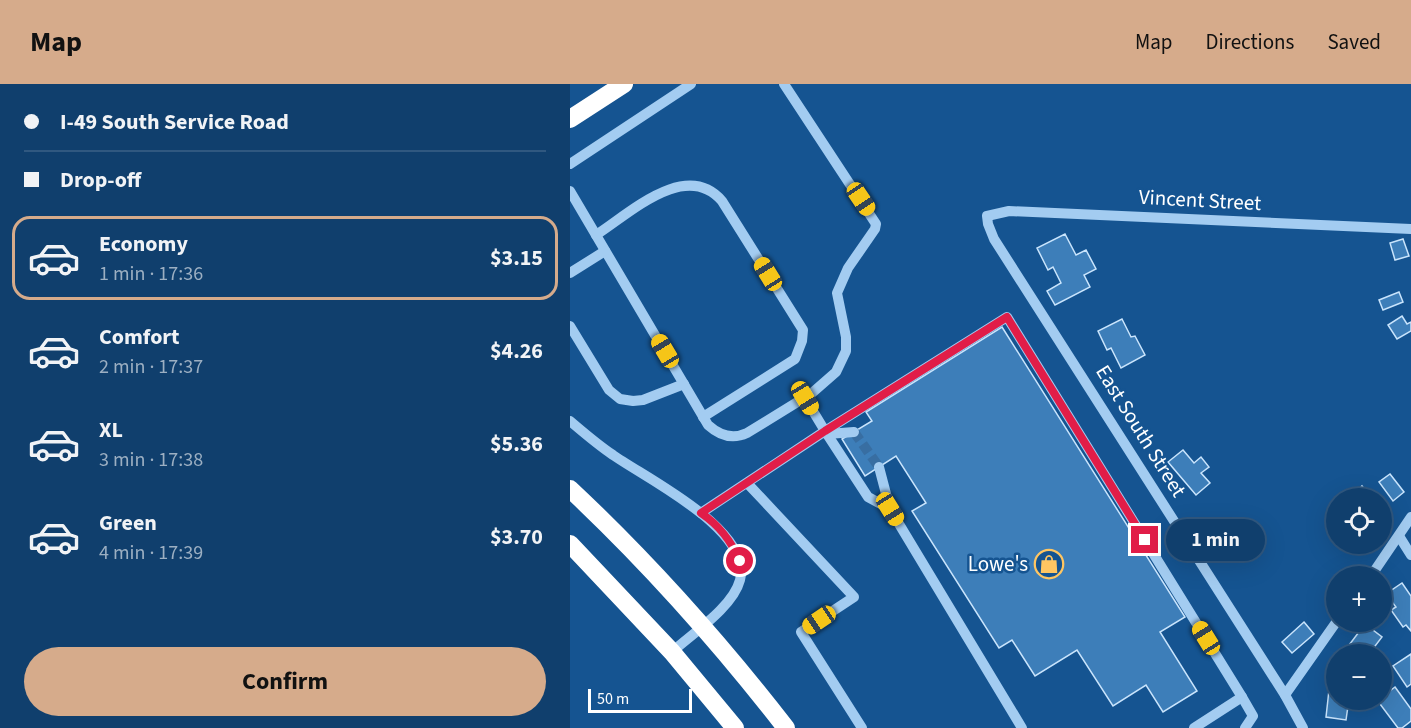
<!DOCTYPE html>
<html lang="en">
<head>
<meta charset="utf-8">
<style>
  body { margin:0; font-family:"Source Sans 3",sans-serif; background:#1e4a75; color:#f1f3f6; height:100vh; display:flex; flex-direction:column; font-size:22px; white-space:nowrap }
  * { box-sizing:border-box; margin:0 }
  p { font-size:20px; color:#9cafc2 }
  .icon { flex:none; width:33px; height:33px; fill:none; stroke:currentColor; stroke-width:2; stroke-linecap:round; stroke-linejoin:round }
  .map { position:relative; flex:1; overflow:hidden }
  .side { display:flex; flex-direction:column; background:#103f6d; width:570px }
  .side>* { flex:none }
  .guide { display:grid; align-content:center; height:132px; padding:0 24px; background:#103f6d }
  .buttons { position:absolute; left:756px; top:404px; display:grid; gap:12px }
  .buttons a { display:grid; place-items:center; width:66px; height:66px; border-radius:50%; background:#103f6d; box-shadow:0 6px 24px #0002,0 0 0 2px #305880; font-size:30px }
  .scale { position:absolute; left:18px; bottom:15px; width:104px; box-sizing:border-box; padding-left:6px; border:3px solid #fff; border-top:0; font-size:16px; line-height:21px; white-space:nowrap; color:#fff; -webkit-text-stroke:4px #155491; paint-order:stroke }
  .end { position:absolute; width:27px; height:27px; margin:-14px; border:8px solid #e11d48; background:#fff; box-shadow:0 0 0 3px #fff }
  .from { border-radius:50% }
  .bubble { position:absolute; height:42px; border-radius:21px; background:#103f6d; box-shadow:0 6px 24px #0002,0 0 0 2px #305880; font-size:20px; font-weight:700; line-height:42px; text-align:center }
  .car { position:absolute; width:18px; height:36px; margin:-18px -9px; border-radius:8px; box-shadow:0 0 4px 2px #0007; background:linear-gradient(#f5c518 24%,#345 0 40%,#f5c518 0 76%,#345 0 86%,#f5c518 0) }
  .guide b { display:flex; align-items:center; gap:21px; height:57px; font-size:22px }
  .guide b+b { border-top:2px solid #305880 }
  .guide i { width:15px; height:15px; background:#f1f3f6 }
  ul { padding:0; list-style:none }
  li { display:flex; align-items:center; gap:18px; height:84px; margin:0 12px 9px; padding:0 12px; border:3px solid transparent; border-radius:18px }
  li div { flex:1 }
  li b { display:block; font-size:22px }
  li em { font-style:normal; font-weight:700 }
  li.current { border-color:#d6ab8b }
  li>.icon { width:54px; height:54px; stroke-width:1.5 }
  .button { display:flex; gap:12px; margin-top:auto; padding:12px 24px }
  .button a { flex:1; height:69px; border-radius:36px; background:#d6ab8b; color:#111; font-size:24px; font-weight:700; line-height:69px; text-align:center }
  header { display:flex; align-items:center; gap:36px; box-sizing:border-box; height:84px; padding:0 30px; background:#d6ab8b; color:#111 }
  header strong { font-size:28px }
  nav { display:flex; gap:33px; margin-inline-start:auto; font-size:21px }
  main { display:flex; flex:1; min-height:0 }
  .map>svg:first-child { display:block }
</style>
</head>
<body>
<header>
<strong>Map</strong>
<nav><a>Map</a><a>Directions</a><a>Saved</a></nav>
</header>
<main>
<section class="side">
<div class="guide">
<b><i class="from"></i>I-49 South Service Road</b>
<b><i></i>Drop-off</b>
</div>
<ul>
<li class="current"><svg class="icon" aria-label="car" viewBox="0 0 24 24"><path d="M5 17H2v-5l4-1 3-4h7l3 4 3 1v5h-3M9 17h6M6 11h13"/><circle cx="7" cy="17" r="2"/><circle cx="17" cy="17" r="2"/></svg><div><b>Economy</b><p>1 min · 17:36</p></div><em>$3.15</em></li>
<li><svg class="icon" aria-label="car" viewBox="0 0 24 24"><path d="M5 17H2v-5l4-1 3-4h7l3 4 3 1v5h-3M9 17h6M6 11h13"/><circle cx="7" cy="17" r="2"/><circle cx="17" cy="17" r="2"/></svg><div><b>Comfort</b><p>2 min · 17:37</p></div><em>$4.26</em></li>
<li><svg class="icon" aria-label="car" viewBox="0 0 24 24"><path d="M5 17H2v-5l4-1 3-4h7l3 4 3 1v5h-3M9 17h6M6 11h13"/><circle cx="7" cy="17" r="2"/><circle cx="17" cy="17" r="2"/></svg><div><b>XL</b><p>3 min · 17:38</p></div><em>$5.36</em></li>
<li><svg class="icon" aria-label="car" viewBox="0 0 24 24"><path d="M5 17H2v-5l4-1 3-4h7l3 4 3 1v5h-3M9 17h6M6 11h13"/><circle cx="7" cy="17" r="2"/><circle cx="17" cy="17" r="2"/></svg><div><b>Green</b><p>4 min · 17:39</p></div><em>$3.70</em></li>
</ul>
<div class="button"><a>Confirm</a></div>
</section>
<div class="map">
<svg width="841" height="644" viewBox="0 0 841 644">
  <rect width="100%" height="100%" fill="#155491"/>
  <g fill="#3d7eb9" stroke="#c9e4fc" stroke-width="1.5">
    <path d="M495,150L506,171L516,166L526,185L514,191L520,203L485,221L477,207L491,199L483,183L478,186L467,164Z"/>
    <path d="M833,155L839,172L825,176L820,159Z"/>
    <path d="M829,208L833,218L813,226L809,216Z"/>
    <path d="M832,232L837,240L841,238V247L827,255L818,241Z"/>
    <path d="M552,235L561,253L565,252L575,271L551,284L541,264L537,266L528,247Z"/>
    <path d="M432,243L615,533L590,548L627,607L593,628L576,601L543,622L507,566L465,592L442,556L429,564L342,427L356,419L326,372L295,392L272,355L302,337L296,328Z"/>
    <path d="M613,366L624,379L631,373L639,383L631,389L640,399L626,411L598,378Z"/>
    <path d="M820,390L834,408L823,417L809,398Z"/>
    <path d="M792,402L799,411L804,407L810,414H789L785,409Z"/>
    <path d="M832,499L841,512V547L836,541L833,543L821,526L826,523L816,510Z"/>
    <path d="M734,538L744,550L722,569L712,558Z"/>
    <path d="M795,540L812,553L799,570H774L773,569Z"/>
    <path d="M841,570V600L837,603L823,582Z"/>
    <path d="M761,588H766V615H779L776,636L756,633Z"/>
    <path d="M825,603L841,625V637L832,644H828L807,616L812,615V613Z"/>
  </g>
  <g fill="none" stroke-linecap="round" stroke-linejoin="round">
    <path stroke="#386ea2" stroke-width="10" stroke-dasharray="10 5" stroke-linecap="butt" d="M284,348L309,383"/>
    <g stroke="#a3ccf1" stroke-width="10">
      <path d="M0,80L121,0"/>
      <path d="M0,107L138,341C149,351 162,356 177,349L242,309L266,288L276,267V253L267,209L278,184L305,145L306,140L214,0"/>
      <path d="M26,151C59,130 116,75 152,117L233,246L232,257L225,275L133,333"/>
      <path d="M0,189L35,167"/>
      <path d="M0,242L39,306L50,315L63,317L73,316L114,300"/>
      <path d="M235,314L255,347L437,233L672,613L683,632L675,644"/>
      <path d="M0,337C14,349 28,361 43,371C77,395 183,446 170,496C163,523 123,549 102,568"/>
      <path d="M258,350L284,348"/>
      <path d="M309,383L320,425"/>
      <path d="M178,400L284,513L231,548L292,644"/>
      <path d="M131,429L255,347L298,413L320,425L452,644"/>
      <path d="M829,452L841,471"/>
      <path d="M801,492L841,433"/>
      <path d="M715,611L767,537"/>
      <path d="M624,644L672,613"/>
      <path d="M733,644L715,611L424,155L418,140L417,132L439,127L841,145"/>
    </g>
    <g stroke="#fff" stroke-width="18">
      <path d="M0,35L54,0"/>
      <path d="M0,405C79,479 150,559 216,644"/>
      <path d="M0,460L102,568L165,644"/>
    </g>
  </g>
  <g fill="none" stroke-linecap="round" stroke-linejoin="round">
    <path stroke="#e11d48" stroke-width="8" d="M170,477C161,457 150,442 131,429L255,347L437,233L575,456"/>
  </g>
  <defs>
    <g id="shop-ring" transform="scale(1.5)"><circle r="9.5" fill="#155491" stroke="#ffc662" stroke-width="1.5"/><path d="M-5-2.5h2.3a2.7 3.5 0 0 1 5.4 0H5L5.5 6h-11ZM-1.5-2.5h3a1.5 2.3 0 0 0-3 0Z" fill="#ffc662"/></g>
  </defs>
  <g fill-rule="evenodd">
    <use href="#shop-ring" x="479" y="480"/>
  </g>
  <g text-anchor="middle" dominant-baseline="central" stroke-width="5" stroke-linejoin="round" paint-order="stroke">
    <g font-size="21" fill="#fff" stroke="#155491">
      <text transform="translate(630 116) rotate(3)">Vincent Street</text>
      <text transform="translate(571 347) rotate(58)">East South Street</text>
    </g>
    <g font-size="21" fill="#fff" stroke="#155491" text-anchor="end">
      <text x="458" y="480">Lowe's</text>
    </g>
  </g>
</svg>
<div class="buttons">
<a><svg class="icon" aria-label="locate" viewBox="0 0 24 24"><circle cx="12" cy="12" r="6"/><path d="M12 2v4M12 18v4M2 12h4M18 12h4"/></svg></a>
<a>+</a>
<a>−</a>
</div>
<div class="scale">50 m</div>
<i class="end from" style="left:170px;top:477px"></i>
<i class="end" style="left:575px;top:456px"></i>
<div class="bubble" style="left:596px;top:435px;width:99px">1 min</div>
<i class="car" style="left:291px;top:115px;rotate:146deg"></i>
<i class="car" style="left:198px;top:190px;rotate:328deg"></i>
<i class="car" style="left:95px;top:267px;rotate:329deg"></i>
<i class="car" style="left:235px;top:314px;rotate:149deg"></i>
<i class="car" style="left:320px;top:425px;rotate:148deg"></i>
<i class="car" style="left:249px;top:536px;rotate:236deg"></i>
<i class="car" style="left:636px;top:554px;rotate:328deg"></i>
</div>
</main>
</body>
</html>
